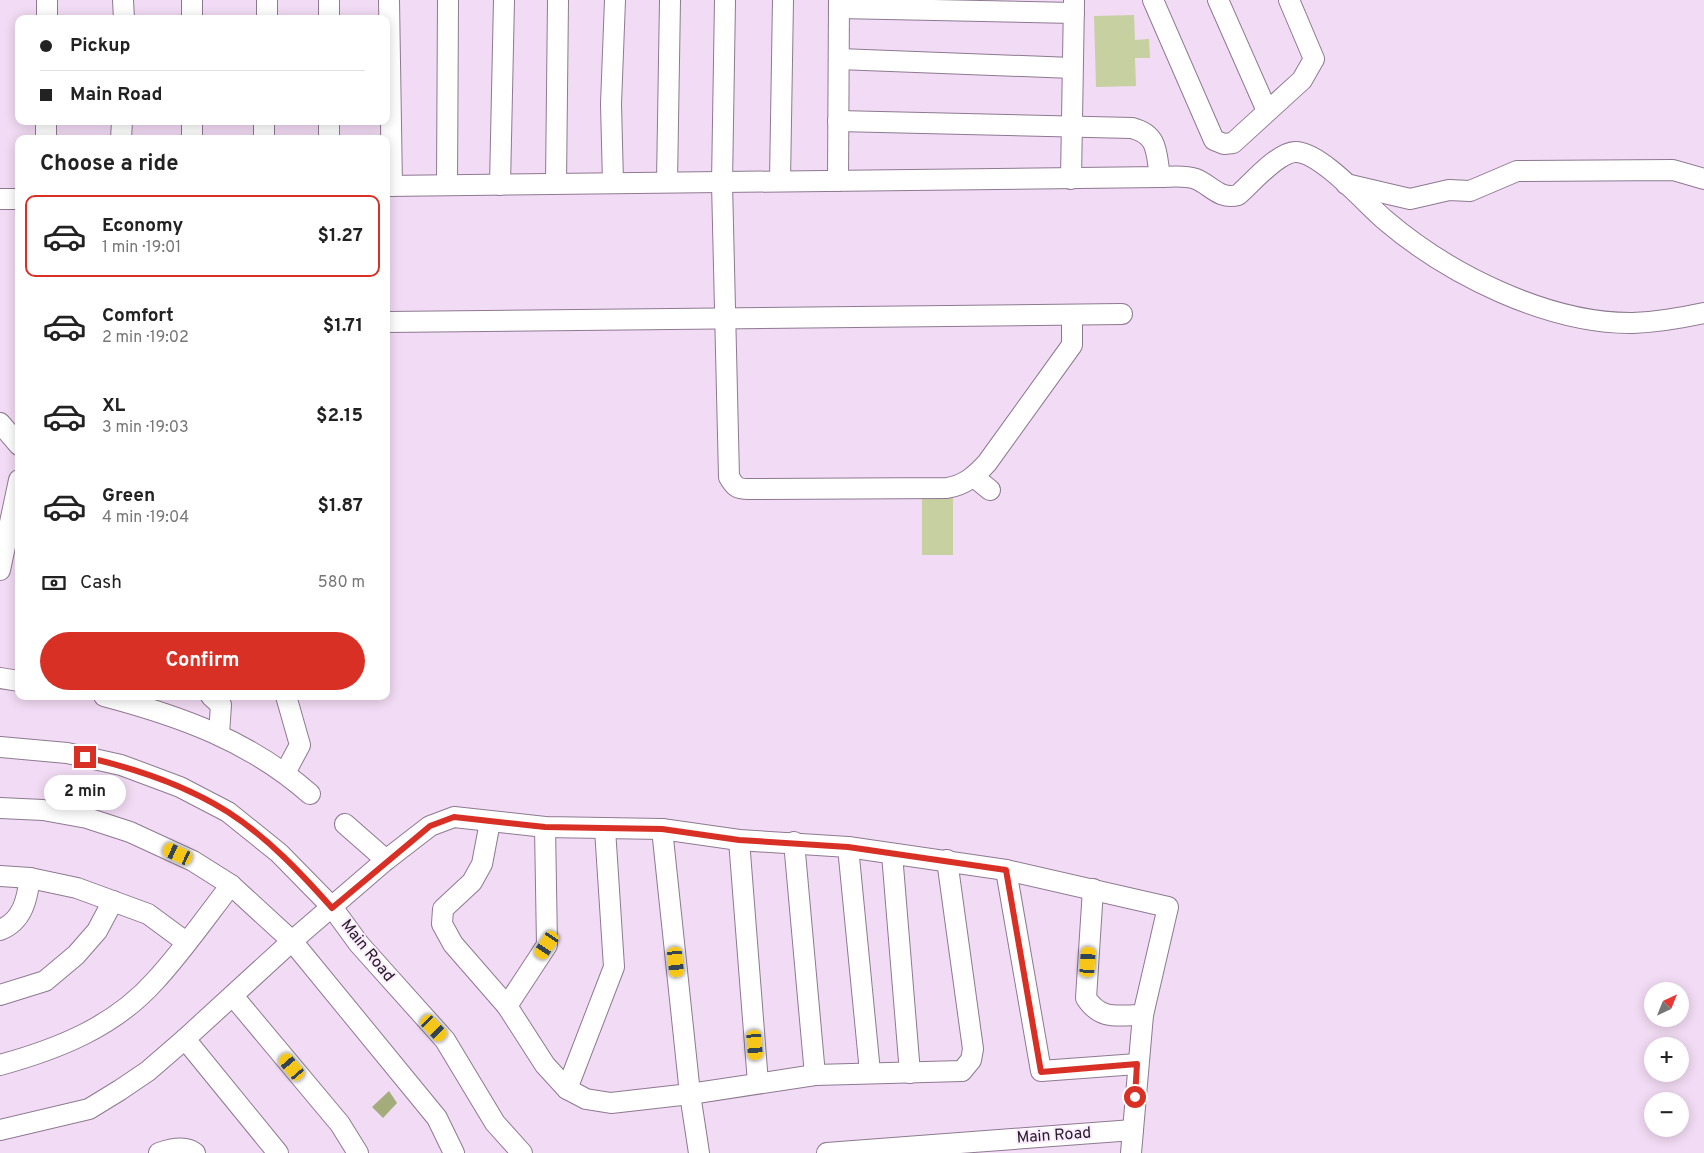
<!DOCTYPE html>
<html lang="en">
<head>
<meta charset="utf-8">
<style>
  body { margin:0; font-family:Overpass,sans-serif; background:#f2f2f2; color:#222; height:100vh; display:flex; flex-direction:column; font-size:19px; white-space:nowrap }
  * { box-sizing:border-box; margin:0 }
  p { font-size:16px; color:#767676 }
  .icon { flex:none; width:28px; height:28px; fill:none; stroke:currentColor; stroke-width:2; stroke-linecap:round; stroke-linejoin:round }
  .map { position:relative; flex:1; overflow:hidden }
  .sheet { position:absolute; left:15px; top:135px; width:375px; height:565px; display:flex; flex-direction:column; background:#fff; border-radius:10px; box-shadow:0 2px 12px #0003 }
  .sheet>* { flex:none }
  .top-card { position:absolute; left:15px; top:15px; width:375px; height:110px; border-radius:10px; box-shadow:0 2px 12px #0003; display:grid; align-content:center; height:110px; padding:0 25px; background:#fff }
  .needle { width:32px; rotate:43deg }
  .tools { position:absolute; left:1644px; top:982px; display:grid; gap:10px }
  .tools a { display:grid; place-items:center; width:45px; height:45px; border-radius:50%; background:#fff; box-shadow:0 2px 12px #0003; font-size:25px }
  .end { position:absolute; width:22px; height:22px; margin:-11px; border:6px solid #d93025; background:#fff; box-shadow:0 0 0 2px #fff }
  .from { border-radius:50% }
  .bubble { position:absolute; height:35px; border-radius:18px; background:#fff; box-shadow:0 2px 12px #0003; font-size:16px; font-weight:700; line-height:35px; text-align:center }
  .car { position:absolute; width:15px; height:30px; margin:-15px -8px; border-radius:6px; box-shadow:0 0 4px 1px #0007; background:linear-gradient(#f5c518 24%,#345 0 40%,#f5c518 0 76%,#345 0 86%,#f5c518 0) }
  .top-card b { display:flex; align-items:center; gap:18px; height:48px; font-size:19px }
  .top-card b+b { border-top:1px solid #e0e0e0 }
  .top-card i { width:12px; height:12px; background:#222 }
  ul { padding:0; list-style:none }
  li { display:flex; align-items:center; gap:15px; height:82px; margin:0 10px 8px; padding:0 15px; border:2px solid transparent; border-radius:10px }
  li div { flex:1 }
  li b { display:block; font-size:19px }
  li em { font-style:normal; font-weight:700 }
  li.active { border-color:#d93025 }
  li>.icon { width:45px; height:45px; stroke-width:1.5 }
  h2 { padding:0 25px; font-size:22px; line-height:60px }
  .pay { display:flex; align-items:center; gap:12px; height:55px; padding:0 25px; font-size:19px }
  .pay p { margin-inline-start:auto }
  .primary-button { display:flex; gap:10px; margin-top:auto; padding:10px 25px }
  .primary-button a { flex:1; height:58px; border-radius:30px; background:#d93025; color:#fff; font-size:20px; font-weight:700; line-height:58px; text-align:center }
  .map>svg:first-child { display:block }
</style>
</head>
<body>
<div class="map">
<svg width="1704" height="1153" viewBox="0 0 1704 1153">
  <rect width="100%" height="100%" fill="#f2dbf4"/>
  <g fill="#c7d0a0">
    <path d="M1134,15L1135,40L1149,39L1150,58H1135L1136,86L1096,87L1094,16Z"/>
    <rect x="922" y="498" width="31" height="57"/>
  </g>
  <path fill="#a4ac7c" d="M389,1091L397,1103L383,1118L372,1107Z"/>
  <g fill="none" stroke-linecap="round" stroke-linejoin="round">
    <g stroke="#8e7991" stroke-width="22">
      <g id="minor">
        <path d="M123,0L124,19"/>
        <path d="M389,0L392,186"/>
        <path d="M725,0L722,183L729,477C735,487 737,489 749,489L947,488C965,485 975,476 987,463L1067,352L1072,345V315"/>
        <path d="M1153,0L1214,140L1224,144L1233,143L1302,80L1314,59L1289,0"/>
        <path d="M1218,0L1267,111"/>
        <path d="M839,8L1074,13"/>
        <path d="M47,19V0"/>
        <path d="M192,19V0"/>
        <path d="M267,19V0"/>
        <path d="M329,19V0"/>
        <path d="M839,59L1072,68"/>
        <path d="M46,139V121"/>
        <path d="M121,139L122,121"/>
        <path d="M192,139V121"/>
        <path d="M264,139V121"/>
        <path d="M329,139V121"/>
        <path d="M1160,177C1172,177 1184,175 1196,179C1211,185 1219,200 1238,195C1252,183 1277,153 1295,152C1320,151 1366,204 1385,220C1448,274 1548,324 1633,323C1656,322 1681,318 1704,313"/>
        <path d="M1071,179L1074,1"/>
        <path d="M780,181L783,0"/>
        <path d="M838,181L839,0"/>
        <path d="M613,182L611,104L615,0"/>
        <path d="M667,182L670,0"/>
        <path d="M556,183L558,0"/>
        <path d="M1346,184L1410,199L1449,190L1470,191L1517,171L1673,170L1704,179"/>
        <path d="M447,185L448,0"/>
        <path d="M500,185L504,0"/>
        <path d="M386,186L1160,177C1156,153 1159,135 1132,128L838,121"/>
        <path d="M0,199H19"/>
        <path d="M386,322L1122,314"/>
        <path d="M0,423L19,445"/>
        <path d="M974,477L990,490"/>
        <path d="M0,570L19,480"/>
        <path d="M0,678L19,681"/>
        <path d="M104,696C180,716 250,741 310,794"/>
        <path d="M211,696L221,705L219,734"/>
        <path d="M0,747L67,753L121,765L180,787L228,812L279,853L332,907L359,944L445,1040L495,1123L522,1153"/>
        <path d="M285,773L300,745L286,696"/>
        <path d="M0,808L43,810L87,818L130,832L193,861L231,885L292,941L437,1118L454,1153"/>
        <path d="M490,822L482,864L472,882L443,909L442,924L453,944L507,1006L545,1065L567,1089L586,1099L611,1103L690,1094L815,1075L962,1071L971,1060L973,1049L947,860"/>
        <path d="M345,824L386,860"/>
        <path d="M662,829L690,1094L699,1153"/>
        <path d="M739,840L758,1083"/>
        <path d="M794,842L815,1075"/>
        <path d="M848,847L870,1072"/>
        <path d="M892,854L910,1073"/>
        <path d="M1006,870L1041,1071L1137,1064"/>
        <path d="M0,876L30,878L77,888L148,914L186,942"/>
        <path d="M1093,889L1086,998C1101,1021 1118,1015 1143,1015"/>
        <path d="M0,930C23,921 27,899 30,878"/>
        <path d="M0,995L45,981L76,955L97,931L113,901"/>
        <path d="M233,996L340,1124L358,1153"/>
        <path d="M507,1006L547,945L545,827"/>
        <path d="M185,1039L278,1153"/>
        <path d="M0,1065C58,1049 114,1027 155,981C182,952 206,917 231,885"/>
        <path d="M567,1089L614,967L605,829"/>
        <path d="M0,1130L89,1109L120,1090L148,1071L185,1039L292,941L386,860L430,826L454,817L545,827L662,829L739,840L848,847L1006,870L1168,907L1143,1015L1131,1153"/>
        <path d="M159,1153C170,1149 185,1145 195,1153"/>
        <path d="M827,1153L1133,1130"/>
      </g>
    </g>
    <use href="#minor" stroke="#fff" stroke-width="20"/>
  </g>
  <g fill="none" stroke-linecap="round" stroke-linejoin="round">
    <path stroke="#d93025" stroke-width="6" d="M85,757C134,768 185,785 228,812C267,837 301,873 332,908L430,826L454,817L545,827L662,829L739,840L848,847L1006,870L1041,1072L1137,1064L1135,1097"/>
  </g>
  <g text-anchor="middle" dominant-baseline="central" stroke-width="4" stroke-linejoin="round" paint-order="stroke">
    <g font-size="16" fill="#282029" stroke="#fceafe">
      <text transform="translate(367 951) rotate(51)">Main Road</text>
      <text transform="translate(1054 1136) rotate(-4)">Main Road</text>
    </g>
  </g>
</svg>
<div class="tools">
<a><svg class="needle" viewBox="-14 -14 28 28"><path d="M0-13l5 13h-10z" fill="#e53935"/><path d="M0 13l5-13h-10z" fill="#767676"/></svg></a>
<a>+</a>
<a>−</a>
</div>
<i class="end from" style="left:1135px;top:1097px"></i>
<i class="end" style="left:85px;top:757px"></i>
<div class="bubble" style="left:44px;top:775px;width:82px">2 min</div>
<i class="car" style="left:178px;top:854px;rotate:295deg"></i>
<i class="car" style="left:547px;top:945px;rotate:214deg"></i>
<i class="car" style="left:676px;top:962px;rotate:174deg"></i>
<i class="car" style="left:1088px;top:962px;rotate:4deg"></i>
<i class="car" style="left:434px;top:1028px;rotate:136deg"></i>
<i class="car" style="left:755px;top:1045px;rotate:175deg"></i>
<i class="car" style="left:292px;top:1067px;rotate:320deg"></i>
<div class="top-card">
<b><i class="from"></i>Pickup</b>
<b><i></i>Main Road</b>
</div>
<section class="sheet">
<h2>Choose a ride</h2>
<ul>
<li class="active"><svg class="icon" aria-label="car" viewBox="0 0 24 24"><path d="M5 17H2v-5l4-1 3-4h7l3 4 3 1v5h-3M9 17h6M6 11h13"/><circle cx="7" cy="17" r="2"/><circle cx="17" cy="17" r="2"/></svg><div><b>Economy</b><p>1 min · 19:01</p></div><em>$1.27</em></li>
<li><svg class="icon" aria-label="car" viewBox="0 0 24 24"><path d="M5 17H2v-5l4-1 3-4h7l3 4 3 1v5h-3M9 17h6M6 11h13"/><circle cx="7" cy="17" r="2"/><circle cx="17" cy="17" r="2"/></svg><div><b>Comfort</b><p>2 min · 19:02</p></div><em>$1.71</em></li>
<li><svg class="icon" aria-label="car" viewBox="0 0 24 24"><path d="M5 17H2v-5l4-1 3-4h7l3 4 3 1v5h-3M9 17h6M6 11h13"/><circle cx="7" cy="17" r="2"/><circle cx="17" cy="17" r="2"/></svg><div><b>XL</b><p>3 min · 19:03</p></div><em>$2.15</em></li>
<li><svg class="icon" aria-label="car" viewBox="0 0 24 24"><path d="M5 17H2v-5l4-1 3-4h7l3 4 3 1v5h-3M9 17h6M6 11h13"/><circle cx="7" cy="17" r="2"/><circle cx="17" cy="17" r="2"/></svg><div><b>Green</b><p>4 min · 19:04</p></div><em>$1.87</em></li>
</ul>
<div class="pay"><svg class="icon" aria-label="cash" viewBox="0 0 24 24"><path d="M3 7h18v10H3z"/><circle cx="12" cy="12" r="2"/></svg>Cash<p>580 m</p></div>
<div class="primary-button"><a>Confirm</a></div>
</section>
</div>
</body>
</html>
